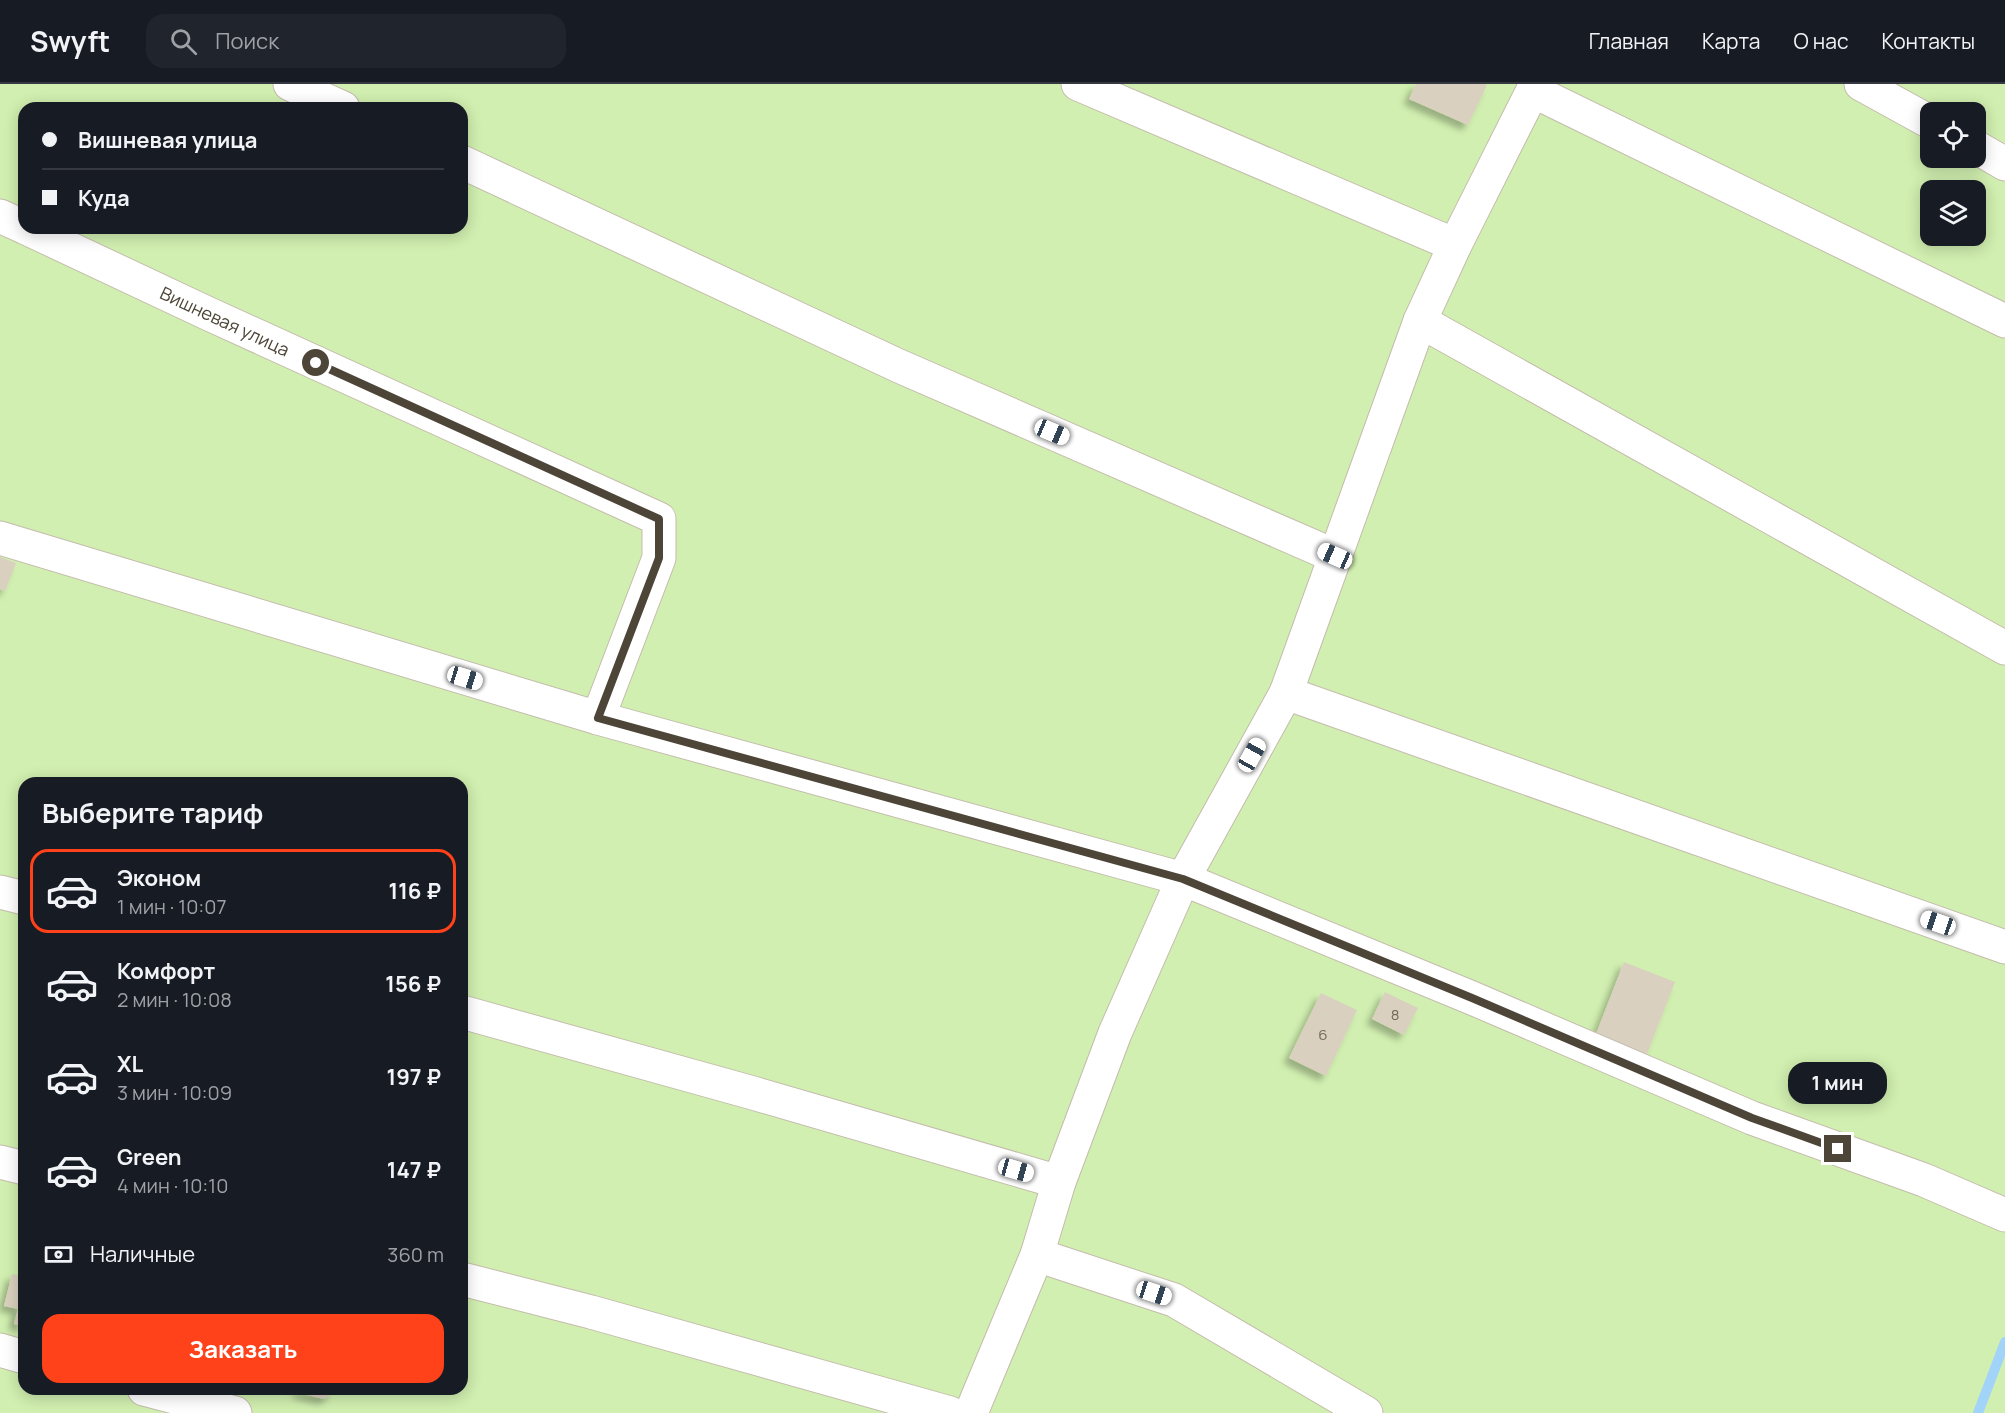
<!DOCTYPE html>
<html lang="ru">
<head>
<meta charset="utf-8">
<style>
  body { margin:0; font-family:Manrope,sans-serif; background:#20242c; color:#f1f3f6; height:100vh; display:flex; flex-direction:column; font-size:22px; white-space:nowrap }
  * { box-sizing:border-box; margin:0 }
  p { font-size:20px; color:#9ea1a6 }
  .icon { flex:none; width:33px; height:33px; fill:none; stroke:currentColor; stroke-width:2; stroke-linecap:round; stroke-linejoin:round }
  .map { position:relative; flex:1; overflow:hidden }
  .sheet { position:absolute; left:18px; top:693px; width:450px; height:618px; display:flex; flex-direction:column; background:#171b24; border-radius:18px; box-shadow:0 3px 15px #0003 }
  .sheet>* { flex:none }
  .hud { position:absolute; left:18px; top:18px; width:450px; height:132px; border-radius:18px; box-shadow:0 3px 15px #0003; display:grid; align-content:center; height:132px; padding:0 24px; background:#171b24 }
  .controls { position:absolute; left:1920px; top:18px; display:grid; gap:12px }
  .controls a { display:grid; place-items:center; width:66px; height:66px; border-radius:12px; background:#171b24; box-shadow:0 3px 15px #0003; font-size:30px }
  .end { position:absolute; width:27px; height:27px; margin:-14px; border:8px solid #4d4537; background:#fff; box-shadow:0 0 0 3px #fff }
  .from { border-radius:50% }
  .bubble { position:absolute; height:42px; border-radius:18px; background:#171b24; box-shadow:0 3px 15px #0003; font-size:20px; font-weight:700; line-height:42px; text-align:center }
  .car { position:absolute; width:18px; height:36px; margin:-18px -9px; border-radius:8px; box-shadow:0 0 4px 2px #0007; background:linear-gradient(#fff 24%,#345 0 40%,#fff 0 76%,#345 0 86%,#fff 0) }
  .hud b { display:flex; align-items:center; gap:21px; height:57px; font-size:22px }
  .hud b+b { border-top:2px solid #363941 }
  .hud i { width:15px; height:15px; background:#f1f3f6 }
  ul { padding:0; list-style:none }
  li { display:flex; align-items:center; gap:18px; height:84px; margin:0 12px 9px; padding:0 12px; border:3px solid transparent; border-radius:18px }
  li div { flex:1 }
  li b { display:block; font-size:22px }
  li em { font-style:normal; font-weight:700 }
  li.selected { border-color:#ff421a }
  li>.icon { width:54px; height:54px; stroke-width:1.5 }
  h2 { padding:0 24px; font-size:27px; line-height:72px }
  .pay { display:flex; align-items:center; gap:15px; height:66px; padding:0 24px; font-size:22px }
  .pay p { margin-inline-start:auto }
  .button { display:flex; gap:12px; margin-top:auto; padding:12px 24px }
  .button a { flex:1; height:69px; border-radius:18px; background:#ff421a; color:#fff; font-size:24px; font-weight:700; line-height:69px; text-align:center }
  header { display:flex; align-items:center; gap:36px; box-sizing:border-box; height:84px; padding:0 30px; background:#171b24; border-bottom:2px solid #363941 }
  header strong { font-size:28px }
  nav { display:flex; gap:33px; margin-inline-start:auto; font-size:21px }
  .search { width:420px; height:54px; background:#20242c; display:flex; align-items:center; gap:15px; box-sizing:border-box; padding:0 21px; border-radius:18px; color:#9ea1a6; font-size:22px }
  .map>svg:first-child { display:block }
</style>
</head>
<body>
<header>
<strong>Swyft</strong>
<div class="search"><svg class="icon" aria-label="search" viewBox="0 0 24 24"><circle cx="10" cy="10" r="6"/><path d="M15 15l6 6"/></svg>Поиск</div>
<nav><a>Главная</a><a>Карта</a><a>О нас</a><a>Контакты</a></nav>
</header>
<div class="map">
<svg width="2005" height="1329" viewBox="0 0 2005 1329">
  <defs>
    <filter id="shadow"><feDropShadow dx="-5.5" dy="5.5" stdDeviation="3" flood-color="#0004"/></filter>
  </defs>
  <rect width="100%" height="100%" fill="#f7f4eb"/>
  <path fill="#d1efb0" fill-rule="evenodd" d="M0,0H2005V1329H0ZM24,24H462V144H24ZM1930,28H1976V74H1930ZM1930,106H1976V152H1930ZM24,699H462V1305H24Z"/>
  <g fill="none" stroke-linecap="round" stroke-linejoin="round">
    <path stroke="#a2d3f9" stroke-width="10" d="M1978,1329L2005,1258"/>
  </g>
  <g fill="#dad0bf" filter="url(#shadow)">
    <path d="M1416,0H1484L1487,1L1468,41L1409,15Z"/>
    <path d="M0,473L16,479L5,507L0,505Z"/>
    <path d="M1624,878L1675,898L1647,970L1596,950Z"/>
    <path d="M1385,908L1418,924L1404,951L1372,935Z"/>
    <path d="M1321,909L1357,926L1326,992L1289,974Z"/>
    <path d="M12,1190L24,1193V1242L14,1240L18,1225L4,1222Z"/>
    <path d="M297,1305H334L332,1310L324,1315L299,1309Z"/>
  </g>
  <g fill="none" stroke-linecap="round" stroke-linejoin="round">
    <g stroke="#c4bcac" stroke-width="35">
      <g id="minor">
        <path d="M290,0L343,24"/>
        <path d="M1078,0L1455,161"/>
        <path d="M1861,0L1930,38"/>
        <path d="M1533,7L2005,237"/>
        <path d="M1976,63L2005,80"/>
        <path d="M462,78L899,282L1335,472"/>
        <path d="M0,132L24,143"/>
        <path d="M26,144L209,230L659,435V474L598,634"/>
        <path d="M1420,237L2005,564"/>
        <path d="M0,454L598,634L1183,795L1472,914L1752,1034L1924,1096L2005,1131"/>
        <path d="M1286,609L2005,863"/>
        <path d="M0,808L24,814"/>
        <path d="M462,928L753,1009L1059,1098"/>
        <path d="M0,1078L24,1084"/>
        <path d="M1037,1171L1174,1216L1366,1329"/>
        <path d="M462,1195L591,1228L950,1329"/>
        <path d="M0,1266L24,1273"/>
        <path d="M144,1305L235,1329"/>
        <path d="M971,1329L1037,1171L1059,1098L1115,949L1183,795L1286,609L1420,237L1455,161L1536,0"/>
      </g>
    </g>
    <use href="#minor" stroke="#fff" stroke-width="33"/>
  </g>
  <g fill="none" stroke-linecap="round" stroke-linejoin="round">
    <path stroke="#4d4537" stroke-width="8" d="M316,279L659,435V474L598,634L1183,795L1472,914L1752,1034L1838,1065"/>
  </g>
  <g text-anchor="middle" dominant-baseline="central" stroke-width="4.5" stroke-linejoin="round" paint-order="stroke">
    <g font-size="15" fill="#706859">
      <text x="1395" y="930">8</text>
      <text x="1323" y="950">6</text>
    </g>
    <g font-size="18" fill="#4d4537" stroke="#fff">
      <text transform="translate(225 237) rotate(25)">Вишневая улица</text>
    </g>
  </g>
</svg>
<div class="controls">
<a><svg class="icon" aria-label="locate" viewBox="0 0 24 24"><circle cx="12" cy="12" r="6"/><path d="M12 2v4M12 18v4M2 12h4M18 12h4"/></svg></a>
<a><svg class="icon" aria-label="layers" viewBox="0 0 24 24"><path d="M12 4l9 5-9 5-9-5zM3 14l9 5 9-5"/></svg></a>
</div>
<i class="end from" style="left:316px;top:279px"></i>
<i class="end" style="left:1838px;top:1065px"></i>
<div class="bubble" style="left:1788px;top:978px;width:99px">1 мин</div>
<i class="car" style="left:1052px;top:348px;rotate:113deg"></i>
<i class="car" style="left:1335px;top:472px;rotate:294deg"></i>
<i class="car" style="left:465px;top:594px;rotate:107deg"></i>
<i class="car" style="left:1252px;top:671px;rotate:29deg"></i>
<i class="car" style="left:1938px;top:839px;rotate:289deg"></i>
<i class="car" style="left:1016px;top:1086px;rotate:106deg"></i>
<i class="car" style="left:1154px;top:1209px;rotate:108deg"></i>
<div class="hud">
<b><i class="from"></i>Вишневая улица</b>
<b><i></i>Куда</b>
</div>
<section class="sheet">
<h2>Выберите тариф</h2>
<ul>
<li class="selected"><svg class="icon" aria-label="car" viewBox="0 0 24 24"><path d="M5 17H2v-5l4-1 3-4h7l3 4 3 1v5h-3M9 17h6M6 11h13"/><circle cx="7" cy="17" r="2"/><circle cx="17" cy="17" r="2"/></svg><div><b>Эконом</b><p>1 мин · 10:07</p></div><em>116 ₽</em></li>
<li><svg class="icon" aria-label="car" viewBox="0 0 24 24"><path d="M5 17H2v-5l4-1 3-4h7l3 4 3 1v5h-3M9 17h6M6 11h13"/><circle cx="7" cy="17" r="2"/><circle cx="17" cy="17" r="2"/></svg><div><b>Комфорт</b><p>2 мин · 10:08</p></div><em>156 ₽</em></li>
<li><svg class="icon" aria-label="car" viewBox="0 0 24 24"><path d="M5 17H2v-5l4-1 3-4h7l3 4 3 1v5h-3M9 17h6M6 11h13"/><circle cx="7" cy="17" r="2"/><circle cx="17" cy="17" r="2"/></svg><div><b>XL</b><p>3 мин · 10:09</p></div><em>197 ₽</em></li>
<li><svg class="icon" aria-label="car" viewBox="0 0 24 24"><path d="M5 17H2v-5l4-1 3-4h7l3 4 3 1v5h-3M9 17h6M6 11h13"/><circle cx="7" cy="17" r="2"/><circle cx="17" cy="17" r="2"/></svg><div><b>Green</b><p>4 мин · 10:10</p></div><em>147 ₽</em></li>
</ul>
<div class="pay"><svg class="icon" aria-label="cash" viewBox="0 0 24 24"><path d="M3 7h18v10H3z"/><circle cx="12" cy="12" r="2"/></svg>Наличные<p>360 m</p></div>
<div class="button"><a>Заказать</a></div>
</section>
</div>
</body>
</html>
